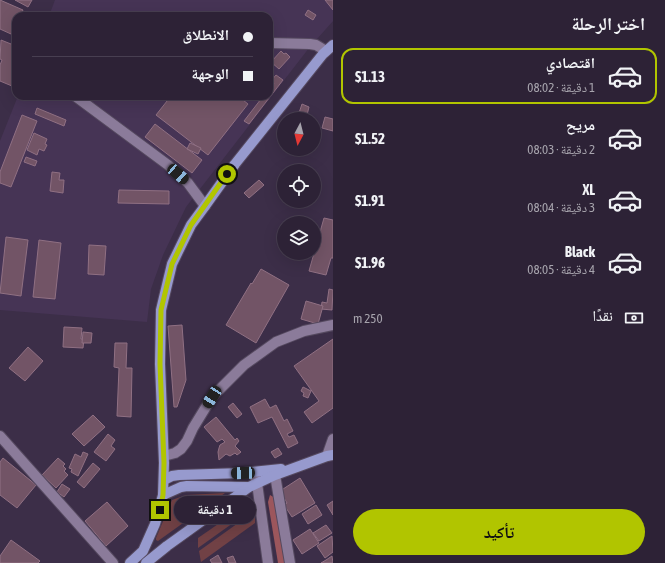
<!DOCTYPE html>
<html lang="ar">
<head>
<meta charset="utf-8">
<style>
  body { margin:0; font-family:"Asap Condensed","Noto Naskh Arabic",sans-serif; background:#392f42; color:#f1f3f6; direction:rtl; height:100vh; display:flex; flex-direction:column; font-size:15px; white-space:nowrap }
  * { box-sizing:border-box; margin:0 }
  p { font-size:13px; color:#a7a4ad }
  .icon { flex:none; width:22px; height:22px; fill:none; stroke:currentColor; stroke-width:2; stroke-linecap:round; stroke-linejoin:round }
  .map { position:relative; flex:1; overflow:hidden; direction:ltr }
  .details { display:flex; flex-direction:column; background:#2d2236; width:332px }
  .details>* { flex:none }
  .hud { position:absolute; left:12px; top:12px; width:261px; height:88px; border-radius:12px; box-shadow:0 4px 16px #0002,0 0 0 1px #483f51; direction:rtl; display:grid; align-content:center; height:88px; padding:0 20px; background:#2d2236 }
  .needle { width:26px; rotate:187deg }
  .buttons { position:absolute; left:277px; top:112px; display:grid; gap:8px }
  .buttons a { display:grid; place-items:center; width:44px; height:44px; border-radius:50%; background:#2d2236; box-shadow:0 4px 16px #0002,0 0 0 1px #483f51; font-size:20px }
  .end { position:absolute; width:18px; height:18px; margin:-9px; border:5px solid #b1c500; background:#111; box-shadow:0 0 0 2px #111 }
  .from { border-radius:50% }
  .bubble { position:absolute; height:28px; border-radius:14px; background:#2d2236; box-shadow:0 4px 16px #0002,0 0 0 1px #483f51; font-size:13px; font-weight:700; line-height:28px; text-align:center; direction:rtl }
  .car { position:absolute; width:12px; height:24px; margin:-12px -6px; border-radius:5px; box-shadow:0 0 3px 1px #0007; background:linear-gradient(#222 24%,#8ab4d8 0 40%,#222 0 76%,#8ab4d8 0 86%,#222 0) }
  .hud b { display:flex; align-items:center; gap:14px; height:38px; font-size:15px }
  .hud b+b { border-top:1px solid #483f51 }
  .hud i { width:10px; height:10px; background:#f1f3f6 }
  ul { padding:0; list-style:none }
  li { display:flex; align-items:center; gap:12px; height:56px; margin:0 8px 6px; padding:0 12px; border:2px solid transparent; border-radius:12px }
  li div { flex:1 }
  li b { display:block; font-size:15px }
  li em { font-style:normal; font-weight:700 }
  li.on { border-color:#b1c500 }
  li>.icon { width:36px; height:36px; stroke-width:1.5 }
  h2 { padding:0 20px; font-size:18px; line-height:48px }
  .pay { display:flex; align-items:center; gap:10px; height:44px; padding:0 20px; font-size:15px }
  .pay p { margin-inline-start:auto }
  .primary-button { display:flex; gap:8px; margin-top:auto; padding:8px 20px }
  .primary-button a { flex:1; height:46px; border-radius:24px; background:#b1c500; color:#111; font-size:16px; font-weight:700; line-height:46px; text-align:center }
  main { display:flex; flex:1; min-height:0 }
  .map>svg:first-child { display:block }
</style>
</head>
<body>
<main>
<section class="details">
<h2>اختر الرحلة</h2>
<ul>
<li class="on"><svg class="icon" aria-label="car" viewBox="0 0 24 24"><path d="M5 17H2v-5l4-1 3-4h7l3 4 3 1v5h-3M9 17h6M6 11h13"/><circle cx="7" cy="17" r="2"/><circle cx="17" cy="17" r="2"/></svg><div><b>اقتصادي</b><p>1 دقيقة · 08:02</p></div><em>$1.13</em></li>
<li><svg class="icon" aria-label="car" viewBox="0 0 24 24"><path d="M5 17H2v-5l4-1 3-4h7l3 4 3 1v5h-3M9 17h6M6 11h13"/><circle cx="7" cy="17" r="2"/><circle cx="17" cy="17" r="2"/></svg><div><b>مريح</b><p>2 دقيقة · 08:03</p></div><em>$1.52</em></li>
<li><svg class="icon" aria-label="car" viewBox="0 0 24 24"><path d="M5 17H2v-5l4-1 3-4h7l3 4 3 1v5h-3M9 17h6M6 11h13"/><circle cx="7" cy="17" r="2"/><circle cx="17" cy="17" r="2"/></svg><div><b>XL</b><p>3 دقيقة · 08:04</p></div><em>$1.91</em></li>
<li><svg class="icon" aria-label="car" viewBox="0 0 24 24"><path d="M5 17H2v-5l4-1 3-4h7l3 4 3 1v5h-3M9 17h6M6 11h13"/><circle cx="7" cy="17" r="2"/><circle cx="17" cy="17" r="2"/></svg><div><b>Black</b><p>4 دقيقة · 08:05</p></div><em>$1.96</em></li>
</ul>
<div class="pay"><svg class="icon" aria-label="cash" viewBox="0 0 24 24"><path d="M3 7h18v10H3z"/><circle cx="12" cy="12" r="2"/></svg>نقدًا<p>250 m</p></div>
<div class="primary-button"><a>تأكيد</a></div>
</section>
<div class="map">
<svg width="333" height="563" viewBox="0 0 333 563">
  <rect width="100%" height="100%" fill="#3c2e48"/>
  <path fill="#463455" d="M55,0H333V21L309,48L186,207L163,255L151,289L147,322L0,310V141L18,96H269V16H49Z"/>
  <g fill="#714145">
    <path d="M225,493L158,541L156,540V538L172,500L186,495Z"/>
    <path d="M250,502L254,508L198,548V538Z"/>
    <path d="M255,511V523L201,562L199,551Z"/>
  </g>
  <path fill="#9c565c" d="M270,495L275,498L286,563H278L268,502Z"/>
  <g fill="#725466" stroke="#907083">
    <path d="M0,0L23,10L20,16H16V24L11,34L0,29Z"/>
    <path d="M15,0H32L28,7Z"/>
    <path d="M325,0H333V10Z"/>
    <path d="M308,10L316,15L313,20L305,15Z"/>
    <path d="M1,40L16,46V76L12,86L0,81V65L2,60L0,59Z"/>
    <path d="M281,51L284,54L286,53L290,57L279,69L271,62Z"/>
    <path d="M276,75L283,80L249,124L244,121L261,99L257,96H269V86L271,88L274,83L271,81Z"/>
    <path d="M171,96H238L248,104L208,155L156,115Z"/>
    <path d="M302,104L309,107L306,119H297Z"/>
    <path d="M37,108L66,120L64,126L35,114Z"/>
    <path d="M22,115L37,121L11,187L0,183V172Z"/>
    <path d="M325,117L333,119V131L322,128Z"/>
    <path d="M155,124L202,160L192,173L145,137Z"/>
    <path d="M34,133L47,139L45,144L47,145L44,151L39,149L37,155L27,150Z"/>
    <path d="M190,143L201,148L198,154L187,149Z"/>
    <path d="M26,157L37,161L35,166L24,162Z"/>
    <path d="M52,172L60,173L59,180H64L63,193L50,191Z"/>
    <path d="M259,180L264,185L249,198L244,193Z"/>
    <path d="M119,190L169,191V204L118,203Z"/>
    <path d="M324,218L333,220V258H331L326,275L309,271Z"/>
    <path d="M6,237L28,240L21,296L0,293Z"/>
    <path d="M39,240L61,243L55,299L33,297Z"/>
    <path d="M89,245L106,246L104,275L88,274Z"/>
    <path d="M261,269L289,285L256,343L226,325L251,283L252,284Z"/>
    <path d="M329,289L333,290L332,310L321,309L322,302L327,303Z"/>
    <path d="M306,301L323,306L318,324L301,319Z"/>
    <path d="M182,325L186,380L177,407H174L168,326Z"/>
    <path d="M64,327L82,328L81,339H84L83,348L63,347Z"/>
    <path d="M83,332L92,333L91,343H82Z"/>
    <path d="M333,339V408L312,423L304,412L319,401L294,366Z"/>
    <path d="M115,343H127L126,368H132L131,417L117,416L119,368L114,367Z"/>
    <path d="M28,347L43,361L25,381L9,368Z"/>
    <path d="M303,387L311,391L308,398L303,396L304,393L301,391Z"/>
    <path d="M265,399L270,408L276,405L284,421L287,419L293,431L287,434L289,437L294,435L298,443L288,448L272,417L258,423L250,407Z"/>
    <path d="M233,403L242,414L237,418L228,407Z"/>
    <path d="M93,415L105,427L84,446L72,434Z"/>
    <path d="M216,417L235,440L237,438L239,441L235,446L241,452L237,455L235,453L230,456L226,454L219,460L218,452L219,448L220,445L225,442L222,439L217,442L204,427Z"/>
    <path d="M108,434L115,440L111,446L115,449L106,461L94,452Z"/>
    <path d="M278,448L282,454L275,458L271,452Z"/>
    <path d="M83,452L88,454L78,476L71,472L72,469L69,468L75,454L81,457Z"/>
    <path d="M3,458L36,485L17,508L0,495V462Z"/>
    <path d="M58,458L65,464L63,466L66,469L64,471L68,475L56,488L42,475Z"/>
    <path d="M93,463L100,469L84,488L77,482Z"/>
    <path d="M300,478L315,503L292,517L284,505L287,503L280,491Z"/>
    <path d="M62,484L70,489L64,497L57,492Z"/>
    <path d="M333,501V515L327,505Z"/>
    <path d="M107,502L128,526L106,546L85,521Z"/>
    <path d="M316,505L322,515L308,524L302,514Z"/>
    <path d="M326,525L332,533L319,541L313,533Z"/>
    <path d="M310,529L319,543L302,554L293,540Z"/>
    <path d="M332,536L333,552L325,558L317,546Z"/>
    <path d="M11,540L40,561L38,563H0V556Z"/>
    <path d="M218,555L222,563H212L210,560Z"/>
    <path d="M233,556L236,563H229L227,558Z"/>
    <path d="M332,556L333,563H321L326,560Z"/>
  </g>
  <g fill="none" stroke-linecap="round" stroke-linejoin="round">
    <g stroke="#55495f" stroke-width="12">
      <g id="minor">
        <path d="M269,43L310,44L316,45L326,51"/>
        <path d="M75,96L168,165L188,183L205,206"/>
        <path d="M0,436L113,563"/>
        <path d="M164,456L175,453L181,449L187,441L193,428L212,397L244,365L276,342L304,331L333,325"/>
        <path d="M327,456L333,439"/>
        <path d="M253,472L257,483L268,563"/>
        <path d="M275,475L290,563"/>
      </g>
    </g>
    <g stroke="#55495f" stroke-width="12">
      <g id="major">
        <path d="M164,480L172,476L179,475L243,473L281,469"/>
        <path d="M163,495L181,487L187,486L249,487"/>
        <path d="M130,563L143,551L155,524L163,495L164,463L160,364L161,310L172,264L191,225L205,206L235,164L323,54L333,45"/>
        <path d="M146,563L167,546L249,487L275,475L327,456L333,455"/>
      </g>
    </g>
    <use href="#minor" stroke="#8b7b9a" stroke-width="10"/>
    <use href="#major" stroke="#979ace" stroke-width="10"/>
  </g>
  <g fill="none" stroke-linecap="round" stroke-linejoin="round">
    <path stroke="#b1c500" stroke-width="5" d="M160,510L163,495L164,463L160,364L161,310L172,264L191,225L227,174"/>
  </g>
</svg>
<div class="buttons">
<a><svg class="needle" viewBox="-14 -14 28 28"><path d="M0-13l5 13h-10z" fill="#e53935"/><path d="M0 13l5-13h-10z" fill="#a7a4ad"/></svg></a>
<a><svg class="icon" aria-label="locate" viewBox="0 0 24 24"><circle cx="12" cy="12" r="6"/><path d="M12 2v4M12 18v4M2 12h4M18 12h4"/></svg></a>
<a><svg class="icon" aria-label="layers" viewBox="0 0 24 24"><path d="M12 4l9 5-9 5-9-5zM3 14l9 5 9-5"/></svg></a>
</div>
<i class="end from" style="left:227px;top:174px"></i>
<i class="end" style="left:160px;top:510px"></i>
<div class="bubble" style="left:174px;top:496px;width:82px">1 دقيقة</div>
<i class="car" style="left:178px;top:174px;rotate:131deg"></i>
<i class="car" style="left:212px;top:397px;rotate:213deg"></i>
<i class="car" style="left:243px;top:473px;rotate:268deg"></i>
<div class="hud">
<b><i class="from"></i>الانطلاق</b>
<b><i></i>الوجهة</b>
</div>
</div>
</main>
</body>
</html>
